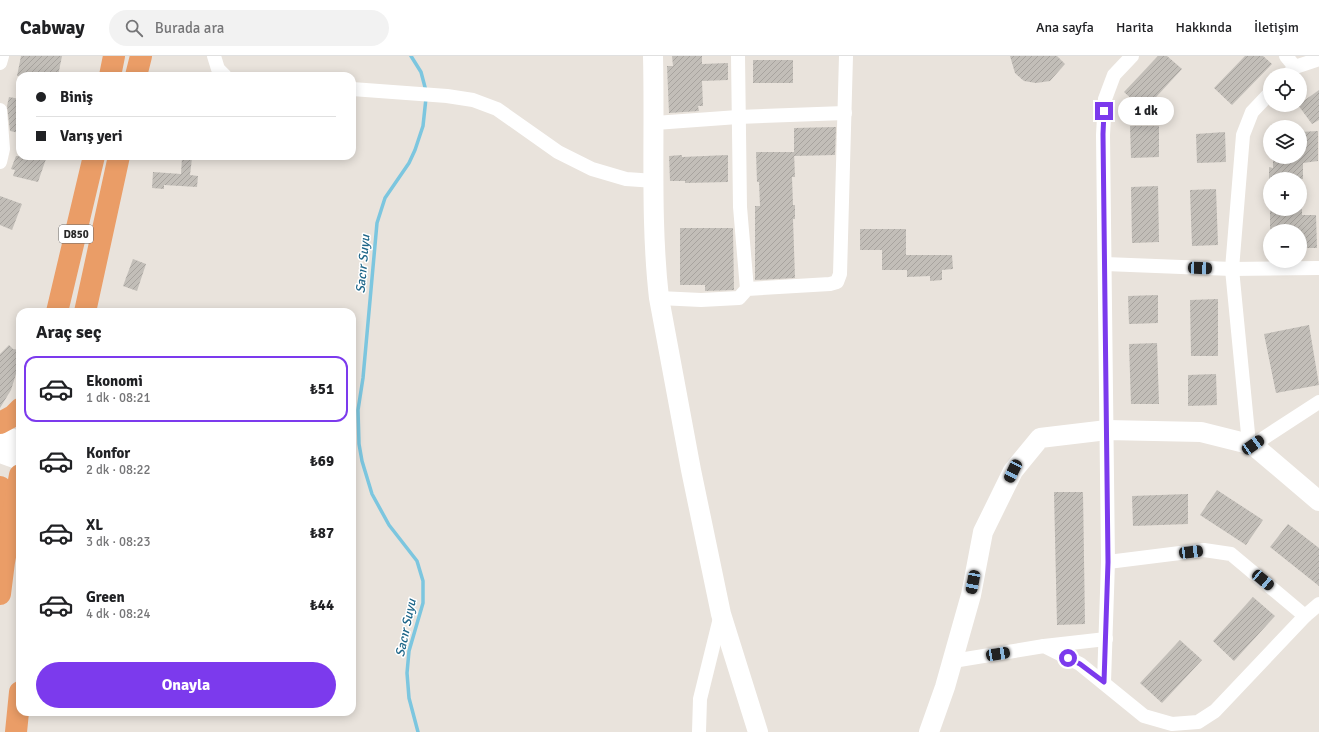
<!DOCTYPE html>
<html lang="tr">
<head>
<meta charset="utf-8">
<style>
  body { margin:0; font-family:Signika,sans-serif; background:#f2f2f2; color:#202124; height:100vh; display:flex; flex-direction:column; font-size:15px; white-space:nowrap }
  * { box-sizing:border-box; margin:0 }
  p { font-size:13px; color:#757577 }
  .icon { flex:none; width:22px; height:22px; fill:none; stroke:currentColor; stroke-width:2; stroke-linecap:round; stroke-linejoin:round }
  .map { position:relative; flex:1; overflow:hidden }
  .side { position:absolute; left:16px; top:252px; width:340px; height:408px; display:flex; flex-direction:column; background:#fff; border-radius:12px; box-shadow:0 2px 10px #0003 }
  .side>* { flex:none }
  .top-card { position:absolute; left:16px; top:16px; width:340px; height:88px; border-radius:12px; box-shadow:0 2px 10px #0003; display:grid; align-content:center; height:88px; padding:0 20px; background:#fff }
  .tools { position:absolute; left:1263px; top:12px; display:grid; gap:8px }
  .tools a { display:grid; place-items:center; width:44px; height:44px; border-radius:50%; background:#fff; box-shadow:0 2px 10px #0003; font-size:20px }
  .end { position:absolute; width:18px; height:18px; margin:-9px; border:5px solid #7c3aed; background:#fff; box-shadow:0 0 0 2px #fff }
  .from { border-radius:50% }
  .bubble { position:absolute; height:28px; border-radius:14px; background:#fff; box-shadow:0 2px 10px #0003; font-size:13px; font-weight:800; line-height:28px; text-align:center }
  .car { position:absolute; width:12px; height:24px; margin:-12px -6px; border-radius:5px; box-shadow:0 0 3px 1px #0007; background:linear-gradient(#222 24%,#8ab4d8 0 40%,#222 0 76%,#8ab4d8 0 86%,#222 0) }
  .top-card b { display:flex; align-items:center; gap:14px; height:38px; font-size:15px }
  .top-card b+b { border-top:1px solid #e0e0e0 }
  .top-card i { width:10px; height:10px; background:#202124 }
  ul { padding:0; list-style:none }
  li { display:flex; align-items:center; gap:12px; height:66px; margin:0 8px 6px; padding:0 12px; border:2px solid transparent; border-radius:12px }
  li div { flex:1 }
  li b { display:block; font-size:15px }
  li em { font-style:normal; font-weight:800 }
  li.active { border-color:#7c3aed }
  li>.icon { width:36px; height:36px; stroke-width:1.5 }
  h2 { padding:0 20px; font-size:18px; line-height:48px }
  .cta { display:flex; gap:8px; margin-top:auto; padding:8px 20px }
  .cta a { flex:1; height:46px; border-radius:24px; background:#7c3aed; color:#fff; font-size:16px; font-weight:800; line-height:46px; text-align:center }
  header { display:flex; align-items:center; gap:24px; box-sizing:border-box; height:56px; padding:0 20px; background:#fff; border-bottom:1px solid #e0e0e0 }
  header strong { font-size:19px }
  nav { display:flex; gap:22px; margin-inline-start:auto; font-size:14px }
  .search { width:280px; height:36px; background:#f2f2f2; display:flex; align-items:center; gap:10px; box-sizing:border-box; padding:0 14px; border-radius:22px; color:#757577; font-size:15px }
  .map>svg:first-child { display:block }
</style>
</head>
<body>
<header>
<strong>Cabway</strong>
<div class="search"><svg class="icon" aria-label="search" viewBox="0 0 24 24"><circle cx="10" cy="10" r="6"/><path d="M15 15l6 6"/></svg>Burada ara</div>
<nav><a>Ana sayfa</a><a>Harita</a><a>Hakkında</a><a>İletişim</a></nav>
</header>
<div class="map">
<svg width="1319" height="676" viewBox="0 0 1319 676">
  <defs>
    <pattern id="building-hatch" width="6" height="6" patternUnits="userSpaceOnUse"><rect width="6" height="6" fill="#c2beb8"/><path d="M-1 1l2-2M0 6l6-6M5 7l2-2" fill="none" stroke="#a7a39e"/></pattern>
  </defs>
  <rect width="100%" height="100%" fill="#e9e3dc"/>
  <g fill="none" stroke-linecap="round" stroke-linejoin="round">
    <g stroke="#7cc6df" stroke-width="3.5">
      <path d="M411,0L421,16L426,35"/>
      <path d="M418,676L409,642L407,617L409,595L423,547V525L417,505L389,469L372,438L362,405L359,388L358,354L363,322L377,167L385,142L409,107L415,94L423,70L426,42"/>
    </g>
  </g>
  <g fill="url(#building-hatch)">
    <path d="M21,0H62L58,20H17Z"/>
    <path d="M672,0H702V8L728,7V24L702,25L703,50H698L699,55L669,57L667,10H673Z"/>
    <path d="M1010,0H1057L1065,8L1050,25L1036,27L1024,25L1015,17Z"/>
    <path d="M1158,0H1167L1182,13L1144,54L1124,36Z"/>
    <path d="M1245,0H1263L1272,8L1232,49L1214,32Z"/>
    <rect x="753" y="4" width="40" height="23"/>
    <path d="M1319,34V64L1312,68L1298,49Z"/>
    <path d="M9,41L20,43V77L10,75L7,50Z"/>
    <path d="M1130,70H1159V101L1131,102Z"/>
    <path d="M836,71L835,99L794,100V72Z"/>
    <path d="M1318,75V105L1303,107V123H1269V111L1273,112V101H1300V76Z"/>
    <path d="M1225,76L1226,106L1197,107L1196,78Z"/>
    <path d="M756,96H794L795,121H792L793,149H795V163H793L795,222L755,224V150H760L759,126H757Z"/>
    <path d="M682,99V101L728,99V126L685,127V125H670L669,100Z"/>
    <path d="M16,100H47L38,126L13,120L15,114L11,113Z"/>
    <path d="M182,101L192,102L190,119L198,120L197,131L164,129V133L152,132L153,116L181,118Z"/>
    <path d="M1158,130L1159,186L1132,187L1131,131Z"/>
    <path d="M1216,133L1218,189L1192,190L1190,134Z"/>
    <path d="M0,140L22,148L12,174L0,169Z"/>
    <path d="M1270,153H1302V159H1316L1317,192H1300V175H1270Z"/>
    <path d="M680,172H733L734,234L705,235V229H680Z"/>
    <path d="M860,173H906V199H952L953,213L942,214V224L930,225V220L907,221V214H882V194H860Z"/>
    <path d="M133,203L146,208L137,235L123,230Z"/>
    <path d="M1158,239V267L1129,268L1128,240Z"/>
    <path d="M1218,243V300H1191L1190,244Z"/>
    <path d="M1309,269L1319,329L1276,337L1264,278Z"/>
    <path d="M1157,287L1159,348H1131L1129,288Z"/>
    <path d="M9,289L13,293L20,294V305L11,334L0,352V298Z"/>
    <path d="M1216,318L1217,349L1188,350V319Z"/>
    <path d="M1217,434L1263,464L1246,489L1200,459Z"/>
    <path d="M1054,436H1083L1085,568L1057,569Z"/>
    <path d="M1188,438V468L1133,470L1132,440Z"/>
    <path d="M1288,468L1319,492V530L1270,491Z"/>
    <path d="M1253,541L1275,560L1234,605L1213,585Z"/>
    <path d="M1180,584L1202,604L1162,647L1140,627Z"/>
  </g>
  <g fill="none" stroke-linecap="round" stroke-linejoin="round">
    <g stroke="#fff" stroke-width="14">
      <path d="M214,0L218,13L225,20"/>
      <path d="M738,0L740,151L747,233"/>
      <path d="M1286,0L1295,11L1288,19"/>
      <path d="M0,7L2,0"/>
      <path d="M1295,11L1319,3"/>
      <path d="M352,33L447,40L473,44L497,53L558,96L592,113L626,123L655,125"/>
      <path d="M0,54L3,93L0,106"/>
      <path d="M655,67L738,61L845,57"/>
      <path d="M1105,208L1232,213L1319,212"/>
      <path d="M659,242L701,244L739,242L747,233L830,228L837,226L840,218L846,0"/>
      <path d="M1249,388L1232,213L1243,79L1252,56L1270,37"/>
      <path d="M1253,389L1319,346"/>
      <path d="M1108,506L1204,494L1231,498L1305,560"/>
      <path d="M1044,590L1106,583"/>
      <path d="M953,605L1044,590L1080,608L1144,660L1172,668L1198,666L1215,655L1305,560L1319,548"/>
      <path d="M1104,626L1108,506L1103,79L1105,43L1114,19L1132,0"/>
      <path d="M699,676L700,643L721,558"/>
    </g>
    <g stroke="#fff" stroke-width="20">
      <path d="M653,0C655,80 650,163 659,242L691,414L721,558L758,676"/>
      <path d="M0,379L20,385"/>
      <path d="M0,397L20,404"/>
      <path d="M929,676L945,631L971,539L983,476L1013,415L1040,382L1107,374L1201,376L1253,389L1319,445"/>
    </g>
    <g stroke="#ea9d67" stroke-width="22">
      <path d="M110,20L114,0"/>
      <path d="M136,20L141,0"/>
      <path d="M57,256L94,100"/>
      <path d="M85,256L119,100"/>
      <path d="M0,367L13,360L20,353"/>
      <path d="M0,431L7,465"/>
      <path d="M0,538L4,506L20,419"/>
      <path d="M16,676L20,636"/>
    </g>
  </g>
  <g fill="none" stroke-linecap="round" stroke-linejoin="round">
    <path stroke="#7c3aed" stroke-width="5" d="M1068,602L1080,608L1104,626L1108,506L1103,78L1104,55"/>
  </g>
  <g text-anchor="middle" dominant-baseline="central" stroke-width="3" stroke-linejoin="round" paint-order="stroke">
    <rect fill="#fff" stroke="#696969" stroke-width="1" x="59" y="169" width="34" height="18" rx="3"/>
    <g font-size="11" font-weight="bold" fill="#292929">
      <text x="76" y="178">D850</text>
    </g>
    <g font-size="13" font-style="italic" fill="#1d6588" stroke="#fff">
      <text transform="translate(363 208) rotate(-85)">Sacır Suyu</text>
      <text transform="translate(406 572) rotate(-78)">Sacır Suyu</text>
    </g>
  </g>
</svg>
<div class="tools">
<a><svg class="icon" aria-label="locate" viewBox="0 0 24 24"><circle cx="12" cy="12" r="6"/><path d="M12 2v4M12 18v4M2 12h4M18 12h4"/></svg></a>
<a><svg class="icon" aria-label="layers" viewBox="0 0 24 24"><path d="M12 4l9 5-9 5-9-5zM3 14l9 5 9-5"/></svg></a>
<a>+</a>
<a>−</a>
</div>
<i class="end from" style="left:1068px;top:602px"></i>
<i class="end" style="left:1104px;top:55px"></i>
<div class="bubble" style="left:1118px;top:41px;width:56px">1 dk</div>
<i class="car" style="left:1200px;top:212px;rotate:92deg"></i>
<i class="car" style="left:1253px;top:389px;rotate:55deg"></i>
<i class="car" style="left:1013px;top:415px;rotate:206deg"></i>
<i class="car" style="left:1191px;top:496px;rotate:83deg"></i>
<i class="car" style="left:1263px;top:524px;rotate:130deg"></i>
<i class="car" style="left:973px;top:526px;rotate:191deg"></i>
<i class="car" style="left:998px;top:598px;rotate:81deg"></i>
<div class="top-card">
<b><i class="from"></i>Biniş</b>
<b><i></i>Varış yeri</b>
</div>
<section class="side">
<h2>Araç seç</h2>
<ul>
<li class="active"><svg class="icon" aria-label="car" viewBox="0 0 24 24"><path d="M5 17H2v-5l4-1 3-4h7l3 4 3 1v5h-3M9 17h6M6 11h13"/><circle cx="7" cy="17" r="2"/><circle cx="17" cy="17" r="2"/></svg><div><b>Ekonomi</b><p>1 dk · 08:21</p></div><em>₺51</em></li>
<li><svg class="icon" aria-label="car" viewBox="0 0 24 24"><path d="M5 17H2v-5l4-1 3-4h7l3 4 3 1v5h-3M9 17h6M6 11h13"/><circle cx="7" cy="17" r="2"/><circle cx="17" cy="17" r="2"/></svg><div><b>Konfor</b><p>2 dk · 08:22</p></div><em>₺69</em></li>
<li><svg class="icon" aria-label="car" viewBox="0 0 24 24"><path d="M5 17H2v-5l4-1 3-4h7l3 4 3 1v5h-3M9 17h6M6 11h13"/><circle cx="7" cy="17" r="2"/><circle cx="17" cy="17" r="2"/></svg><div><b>XL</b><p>3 dk · 08:23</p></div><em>₺87</em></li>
<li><svg class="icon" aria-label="car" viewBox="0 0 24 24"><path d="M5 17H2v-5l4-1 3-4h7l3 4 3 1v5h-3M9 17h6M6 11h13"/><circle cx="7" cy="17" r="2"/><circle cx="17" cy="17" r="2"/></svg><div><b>Green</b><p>4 dk · 08:24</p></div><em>₺44</em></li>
</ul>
<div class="cta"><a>Onayla</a></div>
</section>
</div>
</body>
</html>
